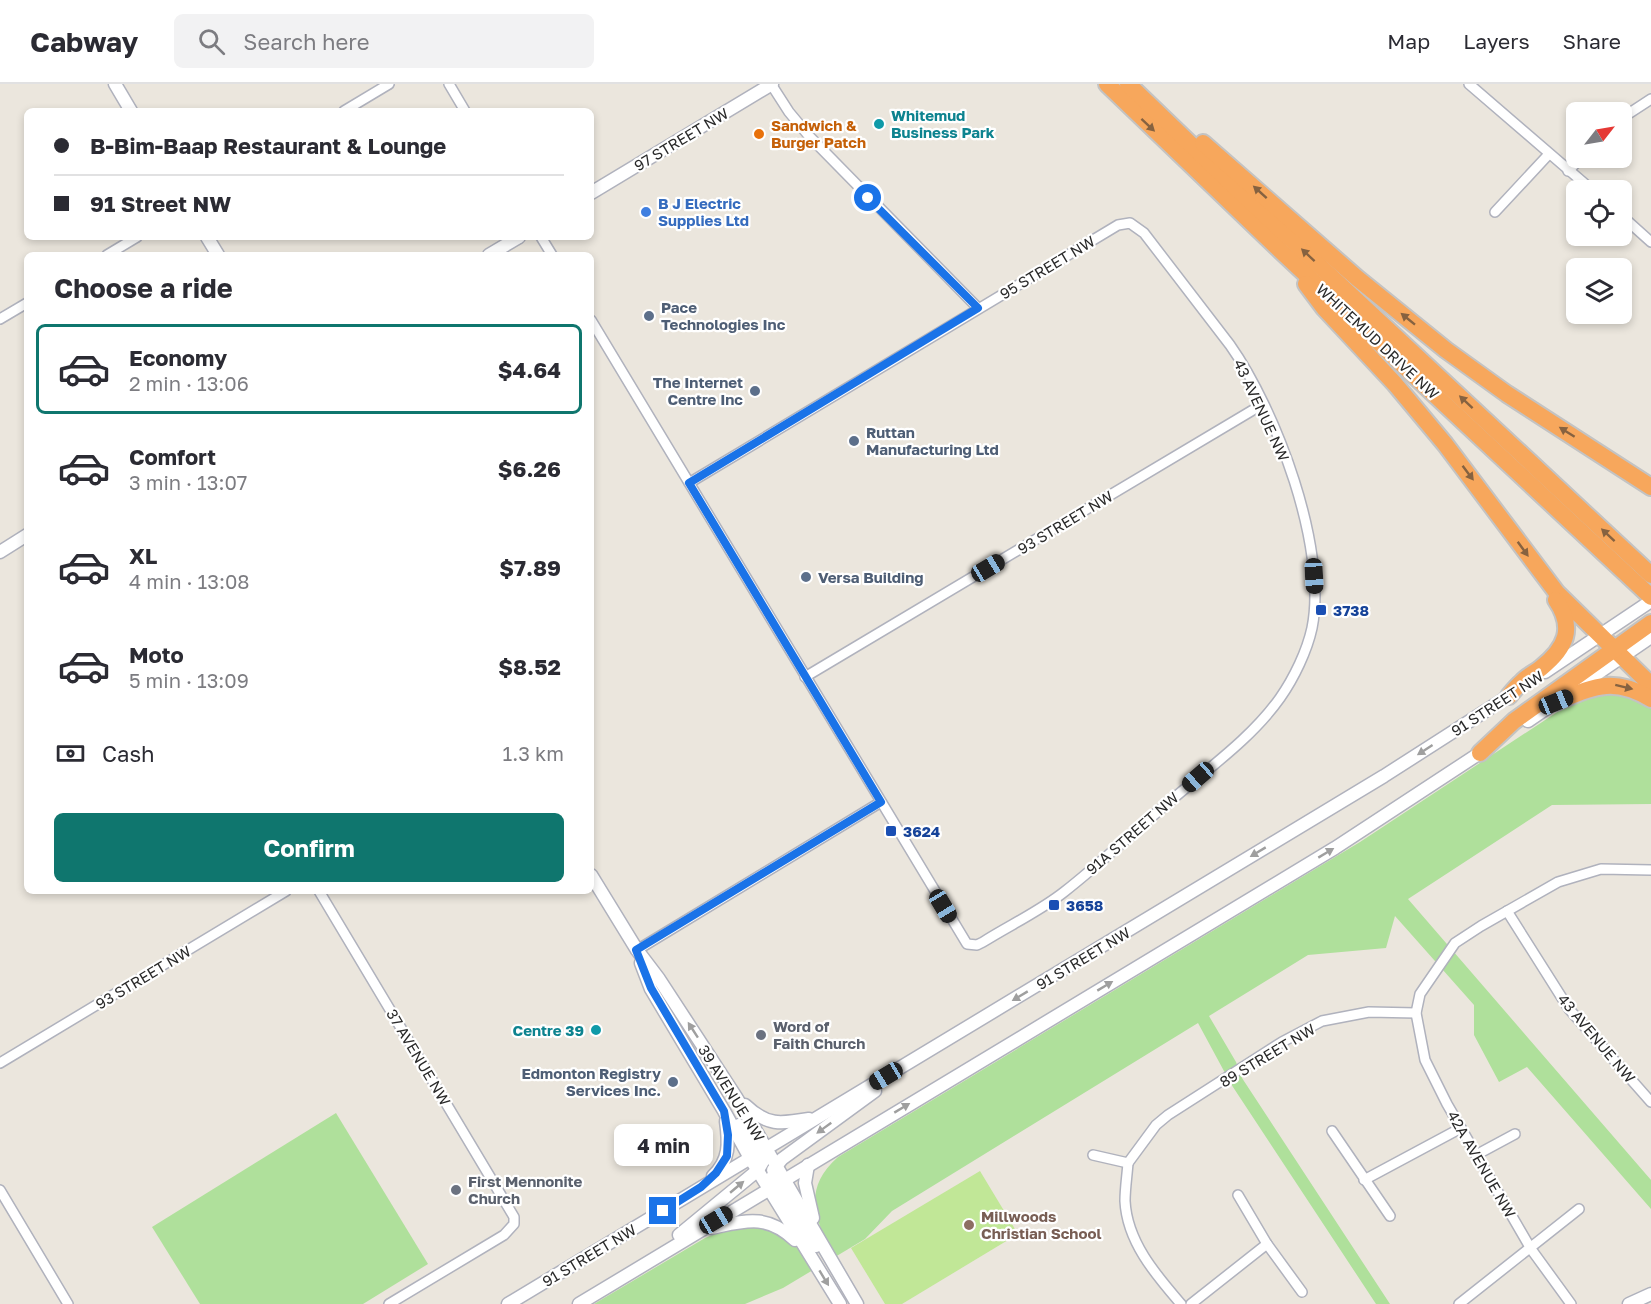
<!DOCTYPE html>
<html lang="en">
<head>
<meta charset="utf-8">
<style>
  body { margin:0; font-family:"Golos Text",sans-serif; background:#f2f2f3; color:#2b2b33; height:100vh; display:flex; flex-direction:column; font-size:22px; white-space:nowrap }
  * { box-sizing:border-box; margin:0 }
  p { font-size:20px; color:#7c7c81 }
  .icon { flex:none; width:33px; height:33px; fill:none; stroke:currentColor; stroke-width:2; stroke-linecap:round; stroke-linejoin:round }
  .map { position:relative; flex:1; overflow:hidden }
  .sheet { position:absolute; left:24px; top:168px; width:570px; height:642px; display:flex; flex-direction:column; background:#fff; border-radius:9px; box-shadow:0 3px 9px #0003 }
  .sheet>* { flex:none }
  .banner { position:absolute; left:24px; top:24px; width:570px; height:132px; border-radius:9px; box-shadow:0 3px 9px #0003; display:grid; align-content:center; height:132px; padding:0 30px; background:#fff }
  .needle { width:39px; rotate:59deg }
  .controls { position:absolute; left:1566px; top:18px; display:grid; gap:12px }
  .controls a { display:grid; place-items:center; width:66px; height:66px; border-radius:9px; background:#fff; box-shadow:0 3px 9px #0003; font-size:30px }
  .end { position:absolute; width:27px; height:27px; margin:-14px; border:8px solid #1a73e8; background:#fff; box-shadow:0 0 0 3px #fff }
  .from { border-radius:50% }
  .bubble { position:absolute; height:42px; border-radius:9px; background:#fff; box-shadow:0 3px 9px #0003; font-size:20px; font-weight:700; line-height:42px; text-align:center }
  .car { position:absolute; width:18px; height:36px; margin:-18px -9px; border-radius:8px; box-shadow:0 0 4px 2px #0007; background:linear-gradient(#222 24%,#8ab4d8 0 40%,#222 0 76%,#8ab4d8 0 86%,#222 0) }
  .banner b { display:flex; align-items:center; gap:21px; height:57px; font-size:22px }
  .banner b+b { border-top:2px solid #e1e1e2 }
  .banner i { width:15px; height:15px; background:#2b2b33 }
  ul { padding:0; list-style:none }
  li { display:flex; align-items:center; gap:18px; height:90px; margin:0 12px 9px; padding:0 18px; border:3px solid transparent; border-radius:9px }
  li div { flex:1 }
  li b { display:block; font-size:22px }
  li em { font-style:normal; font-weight:700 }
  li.on { border-color:#0f766e }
  li>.icon { width:54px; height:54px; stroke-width:1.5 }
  h2 { padding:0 30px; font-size:27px; line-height:72px }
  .pay { display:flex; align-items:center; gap:15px; height:66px; padding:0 30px; font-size:22px }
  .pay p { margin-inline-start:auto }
  .action { display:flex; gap:12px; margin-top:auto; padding:12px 30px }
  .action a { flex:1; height:69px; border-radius:9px; background:#0f766e; color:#fff; font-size:24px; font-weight:700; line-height:69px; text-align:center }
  header { display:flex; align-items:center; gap:36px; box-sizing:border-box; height:84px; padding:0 30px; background:#fff; border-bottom:2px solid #e1e1e2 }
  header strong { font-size:28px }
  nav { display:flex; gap:33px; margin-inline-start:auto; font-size:21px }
  .search { width:420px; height:54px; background:#f2f2f3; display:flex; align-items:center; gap:15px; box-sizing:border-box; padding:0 21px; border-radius:9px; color:#7c7c81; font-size:22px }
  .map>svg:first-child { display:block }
</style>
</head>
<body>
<header>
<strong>Cabway</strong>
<div class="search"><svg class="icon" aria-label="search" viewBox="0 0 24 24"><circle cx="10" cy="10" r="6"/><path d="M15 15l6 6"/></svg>Search here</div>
<nav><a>Map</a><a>Layers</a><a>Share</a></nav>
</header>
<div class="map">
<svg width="1651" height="1220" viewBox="0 0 1651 1220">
  <rect width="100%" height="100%" fill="#ebe6dd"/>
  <g fill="#afe09b">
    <path d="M1608,604L1651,620V720L1552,721L1408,815L1651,1096V1125L1527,983L1499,998L1474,951V921L1395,832L1386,864L1308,871L1209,932L1236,978L1242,994L1390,1220H1376L1231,1000L1198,939L892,1127L865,1155L835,1173C814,1136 802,1105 838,1073L1360,758L1583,611Z"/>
    <path d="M336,1029L428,1180L363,1220H200L152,1143Z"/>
    <path d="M734,1142C743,1142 755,1141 764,1142C786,1147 802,1168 813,1186L783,1204L745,1220H594L705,1154Z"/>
  </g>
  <path fill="#c1e797" d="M980,1087L1018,1150L902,1220H885L851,1164Z"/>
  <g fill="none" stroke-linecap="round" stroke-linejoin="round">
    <g stroke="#b0b2bd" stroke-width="12">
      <g id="street">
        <path d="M449,0L465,27"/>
        <path d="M771,0L789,28L809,52L978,224"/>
        <path d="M1469,0L1592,106"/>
        <path d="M344,27L389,0"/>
        <path d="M1622,34L1651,15"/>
        <path d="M1568,87L1581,74"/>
        <path d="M1495,128L1549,70"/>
        <path d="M1622,132L1651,158"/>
        <path d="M541,153L552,171"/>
        <path d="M107,171L137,153"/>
        <path d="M0,235L27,219"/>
        <path d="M591,236L967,860L977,861L983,858C1010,841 1040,827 1064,808C1100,780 1133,748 1168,719C1206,686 1251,655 1280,614C1294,594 1307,567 1312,544C1328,464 1276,326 1230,261L1144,149L1130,139L1118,141L689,399"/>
        <path d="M805,593L1263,320"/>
        <path d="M319,807L514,1133V1140L504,1151L389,1220"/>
        <path d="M1507,827L1569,925L1651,1018"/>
        <path d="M637,866L881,718"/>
        <path d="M0,979L286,807"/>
        <path d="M1332,1047L1390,1132"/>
        <path d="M1093,1071L1128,1079"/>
        <path d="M1476,1071L1515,1050"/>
        <path d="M1128,1079L1156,1041L1168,1031L1282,958L1322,937L1369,928L1416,929"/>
        <path d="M1128,1079C1127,1092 1125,1105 1125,1117C1127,1158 1156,1191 1181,1220"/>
        <path d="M1364,1096L1461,1044"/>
        <path d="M0,1106L68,1220"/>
        <path d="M1238,1111L1267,1160L1302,1208"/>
        <path d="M1191,1220L1267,1160"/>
        <path d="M1459,1220L1579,1125"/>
        <path d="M1571,1220L1531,1165L1447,1020L1425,976L1416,929L1420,910L1455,859L1481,842L1558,798L1601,785L1651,786"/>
      </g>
    </g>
    <g stroke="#b0b2bd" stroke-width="15">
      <g id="secondary">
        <path d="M115,0L131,27"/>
        <path d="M591,109L772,0"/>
        <path d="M207,153L218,171"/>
        <path d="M489,171L519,153"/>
        <path d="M0,468L27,451"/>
        <path d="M1545,588L1651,517"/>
        <path d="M1528,637L1651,553"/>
        <path d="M591,791L637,866L659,895L736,1013L857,1220"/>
        <path d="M641,879L651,905L724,1027L750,1074L840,1220"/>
        <path d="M745,1021C767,1042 780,1040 809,1035"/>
        <path d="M739,1041L764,1073"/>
        <path d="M808,1081L805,1099L813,1134"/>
        <path d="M773,1086L782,1075L875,1007"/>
        <path d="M713,1092C730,1076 729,1059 726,1037"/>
        <path d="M771,1094L816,1162"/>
        <path d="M711,1144C745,1137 766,1129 795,1156"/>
        <path d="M679,1151L758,1086L765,1074L766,1064"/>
        <path d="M508,1220L1384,692L1515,608"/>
        <path d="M579,1220L1335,764L1486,665"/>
        <path d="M1629,1220L1651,1210"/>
      </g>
    </g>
    <g stroke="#c3c3c3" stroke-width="20">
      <g id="highway">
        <path d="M1107,0L1282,168L1651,513"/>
        <path d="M1128,0L1235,103L1651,491"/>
        <path d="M1203,59L1357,194L1446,266L1507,310L1651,403"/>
        <path d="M1306,200L1324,224L1395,300L1445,360L1557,509L1651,601"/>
        <path d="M1509,612C1513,607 1517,602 1522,598C1527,592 1535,589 1541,584C1566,564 1575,544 1556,516"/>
        <path d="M1556,618C1593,603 1613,592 1651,615"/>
        <path d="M1480,669L1514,637L1651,539"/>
      </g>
    </g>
    <use href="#street" stroke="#fff" stroke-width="9"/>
    <use href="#secondary" stroke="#fff" stroke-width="12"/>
    <use href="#highway" stroke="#f7a75c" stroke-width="16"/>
  </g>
  <defs><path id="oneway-solid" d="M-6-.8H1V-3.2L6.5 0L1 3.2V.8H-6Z" transform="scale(1.5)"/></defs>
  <g fill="#866240">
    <use href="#oneway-solid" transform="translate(1148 41) rotate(43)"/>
    <use href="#oneway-solid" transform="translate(1260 108) rotate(-138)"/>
    <use href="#oneway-solid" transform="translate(1308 171) rotate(-137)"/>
    <use href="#oneway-solid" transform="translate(1408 235) rotate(-141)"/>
    <use href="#oneway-solid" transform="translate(1466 318) rotate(-137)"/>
    <use href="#oneway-solid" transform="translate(1567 348) rotate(-148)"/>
    <use href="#oneway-solid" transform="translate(1468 389) rotate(53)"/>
    <use href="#oneway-solid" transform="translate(1608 451) rotate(-137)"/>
    <use href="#oneway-solid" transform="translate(1523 465) rotate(54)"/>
    <use href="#oneway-solid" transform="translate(1624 603) rotate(14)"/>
  </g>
  <g fill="#9f9f9f">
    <use href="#oneway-solid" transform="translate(1425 666) rotate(147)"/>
    <use href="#oneway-solid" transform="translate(1258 768) rotate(149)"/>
    <use href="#oneway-solid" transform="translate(1326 769) rotate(-31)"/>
    <use href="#oneway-solid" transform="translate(1105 902) rotate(-31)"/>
    <use href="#oneway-solid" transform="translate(1020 912) rotate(149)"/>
    <use href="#oneway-solid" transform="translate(693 946) rotate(-123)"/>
    <use href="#oneway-solid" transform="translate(902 1024) rotate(-31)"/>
    <use href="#oneway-solid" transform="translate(824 1044) rotate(144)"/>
    <use href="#oneway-solid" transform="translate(737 1103) rotate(-40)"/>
    <use href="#oneway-solid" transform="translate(824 1194) rotate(59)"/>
  </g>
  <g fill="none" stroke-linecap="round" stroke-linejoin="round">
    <path stroke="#1a73e8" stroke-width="8" d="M663,1127L701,1103L716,1089L727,1072L728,1051L724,1027L651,904L636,866L881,718L689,399L978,224L868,114"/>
  </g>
  <g fill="#0f9aa8" stroke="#fff" stroke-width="2">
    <circle cx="879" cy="40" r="6"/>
    <circle cx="596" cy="946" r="6"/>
  </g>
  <circle fill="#e8710a" stroke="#fff" stroke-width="2" cx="759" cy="50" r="6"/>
  <circle fill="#3f7fe0" stroke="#fff" stroke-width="2" cx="646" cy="128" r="6"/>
  <g fill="#5c6f8a" stroke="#fff" stroke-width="2">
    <circle cx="649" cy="232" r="6"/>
    <circle cx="755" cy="307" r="6"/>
    <circle cx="854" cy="357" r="6"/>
    <circle cx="806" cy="493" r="6"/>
    <circle cx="673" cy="998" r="6"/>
  </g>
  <g fill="#1a4fb4" stroke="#fff" stroke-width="2">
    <rect x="1315" y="520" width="12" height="12" rx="3"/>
    <rect x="885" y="741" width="12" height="12" rx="3"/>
    <rect x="1048" y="815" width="12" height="12" rx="3"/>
  </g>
  <g fill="#6b7280" stroke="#fff" stroke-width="2">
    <circle cx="761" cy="951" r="6"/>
    <circle cx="456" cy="1106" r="6"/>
  </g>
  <circle fill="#8d6e63" stroke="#fff" stroke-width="2" cx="969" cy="1141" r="6"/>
  <g text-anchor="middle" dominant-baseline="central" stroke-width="4.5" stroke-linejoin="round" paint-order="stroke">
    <g font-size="15" font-weight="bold" fill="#0d838f" stroke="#fff" text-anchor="start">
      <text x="891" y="31">Whitemud<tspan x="891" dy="17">Business Park</tspan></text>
      <text x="584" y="946" text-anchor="end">Centre 39</text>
    </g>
    <g font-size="15" font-weight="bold" fill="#c56008" stroke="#fff" text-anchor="start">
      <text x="771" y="41">Sandwich &amp;<tspan x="771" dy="17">Burger Patch</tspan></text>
    </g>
    <g font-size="15" fill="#2a2a2a" stroke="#fff">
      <text transform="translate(681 55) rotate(-31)">97 STREET NW</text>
      <text transform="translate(1047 183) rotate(-31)">95 STREET NW</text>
      <text transform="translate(1378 257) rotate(43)">WHITEMUD DRIVE NW</text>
      <text transform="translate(1262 326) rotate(65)">43 AVENUE NW</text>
      <text transform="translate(1065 438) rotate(-31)">93 STREET NW</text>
      <text transform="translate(1497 619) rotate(-33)">91 STREET NW</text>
      <text transform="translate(1132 749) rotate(-41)">91A STREET NW</text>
      <text transform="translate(1083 874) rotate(-31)">91 STREET NW</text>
      <text transform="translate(143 893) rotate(-31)">93 STREET NW</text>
      <text transform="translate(1597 954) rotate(50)">43 AVENUE NW</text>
      <text transform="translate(1267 971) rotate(-31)">89 STREET NW</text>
      <text transform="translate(419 973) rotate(59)">37 AVENUE NW</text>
      <text transform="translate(732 1009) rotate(58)">39 AVENUE NW</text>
      <text transform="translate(1482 1080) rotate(60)">42A AVENUE NW</text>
      <text transform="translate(589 1171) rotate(-31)">91 STREET NW</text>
    </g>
    <g font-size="15" font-weight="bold" fill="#366cbe" stroke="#fff" text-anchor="start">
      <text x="658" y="119">B J Electric<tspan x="658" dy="17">Supplies Ltd</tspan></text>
    </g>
    <g font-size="15" font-weight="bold" fill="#4e5e75" stroke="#fff" text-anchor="start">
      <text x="661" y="223">Pace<tspan x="661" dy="17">Technologies Inc</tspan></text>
      <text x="743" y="298" text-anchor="end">The Internet<tspan x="743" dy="17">Centre Inc</tspan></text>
      <text x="866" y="348">Ruttan<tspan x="866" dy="17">Manufacturing Ltd</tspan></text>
      <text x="818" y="493">Versa Building</text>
      <text x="661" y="989" text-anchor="end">Edmonton Registry<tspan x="661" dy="17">Services Inc.</tspan></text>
    </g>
    <g font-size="15" font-weight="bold" fill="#164399" stroke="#fff" text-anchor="start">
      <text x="1333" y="526">3738</text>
      <text x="903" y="747">3624</text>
      <text x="1066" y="821">3658</text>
    </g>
    <g font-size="15" font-weight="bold" fill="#5b616d" stroke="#fff" text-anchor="start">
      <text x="773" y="942">Word of<tspan x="773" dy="17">Faith Church</tspan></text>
      <text x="468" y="1097">First Mennonite<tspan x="468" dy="17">Church</tspan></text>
    </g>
    <g font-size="15" font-weight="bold" fill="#785e54" stroke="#fff" text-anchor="start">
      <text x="981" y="1132">Millwoods<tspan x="981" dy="17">Christian School</tspan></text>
    </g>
  </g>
</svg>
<div class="controls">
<a><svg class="needle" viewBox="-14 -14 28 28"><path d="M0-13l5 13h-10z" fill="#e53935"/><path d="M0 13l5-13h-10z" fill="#7c7c81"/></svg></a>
<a><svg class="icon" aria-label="locate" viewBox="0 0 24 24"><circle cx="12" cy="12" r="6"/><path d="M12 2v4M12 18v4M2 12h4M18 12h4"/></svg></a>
<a><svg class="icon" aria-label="layers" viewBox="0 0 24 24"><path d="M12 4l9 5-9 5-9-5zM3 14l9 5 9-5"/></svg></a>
</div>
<i class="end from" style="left:868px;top:114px"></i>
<i class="end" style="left:663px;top:1127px"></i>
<div class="bubble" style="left:614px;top:1040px;width:99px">4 min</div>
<i class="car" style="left:988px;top:484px;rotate:59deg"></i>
<i class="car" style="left:1314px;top:492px;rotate:177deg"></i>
<i class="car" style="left:1556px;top:618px;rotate:68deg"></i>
<i class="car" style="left:1198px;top:693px;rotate:229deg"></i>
<i class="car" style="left:943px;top:822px;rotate:149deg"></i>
<i class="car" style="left:886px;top:992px;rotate:239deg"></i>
<i class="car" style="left:716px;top:1136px;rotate:59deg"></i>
<div class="banner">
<b><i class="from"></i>B-Bim-Baap Restaurant &amp; Lounge</b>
<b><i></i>91 Street NW</b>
</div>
<section class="sheet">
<h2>Choose a ride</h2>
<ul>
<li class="on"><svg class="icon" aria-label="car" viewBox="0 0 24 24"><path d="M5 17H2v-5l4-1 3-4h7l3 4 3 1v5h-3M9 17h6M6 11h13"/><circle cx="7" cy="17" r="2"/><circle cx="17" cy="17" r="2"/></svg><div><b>Economy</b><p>2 min · 13:06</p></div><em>$4.64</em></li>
<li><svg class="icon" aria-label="car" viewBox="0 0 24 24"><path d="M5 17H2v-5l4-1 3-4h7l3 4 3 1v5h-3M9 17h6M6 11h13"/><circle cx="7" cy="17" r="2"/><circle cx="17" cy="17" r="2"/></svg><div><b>Comfort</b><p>3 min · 13:07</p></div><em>$6.26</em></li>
<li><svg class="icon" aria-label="car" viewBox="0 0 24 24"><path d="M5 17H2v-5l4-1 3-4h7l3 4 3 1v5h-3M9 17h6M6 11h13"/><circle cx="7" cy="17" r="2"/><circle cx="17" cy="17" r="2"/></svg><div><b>XL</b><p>4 min · 13:08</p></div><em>$7.89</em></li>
<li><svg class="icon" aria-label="car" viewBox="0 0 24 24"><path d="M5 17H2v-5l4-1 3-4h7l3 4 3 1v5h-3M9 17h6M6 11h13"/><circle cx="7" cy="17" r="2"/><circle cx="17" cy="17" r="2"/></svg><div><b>Moto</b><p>5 min · 13:09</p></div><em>$8.52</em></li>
</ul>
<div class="pay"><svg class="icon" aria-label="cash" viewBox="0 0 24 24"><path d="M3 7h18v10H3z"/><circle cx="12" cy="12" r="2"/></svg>Cash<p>1.3 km</p></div>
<div class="action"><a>Confirm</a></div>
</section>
</div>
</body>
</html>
